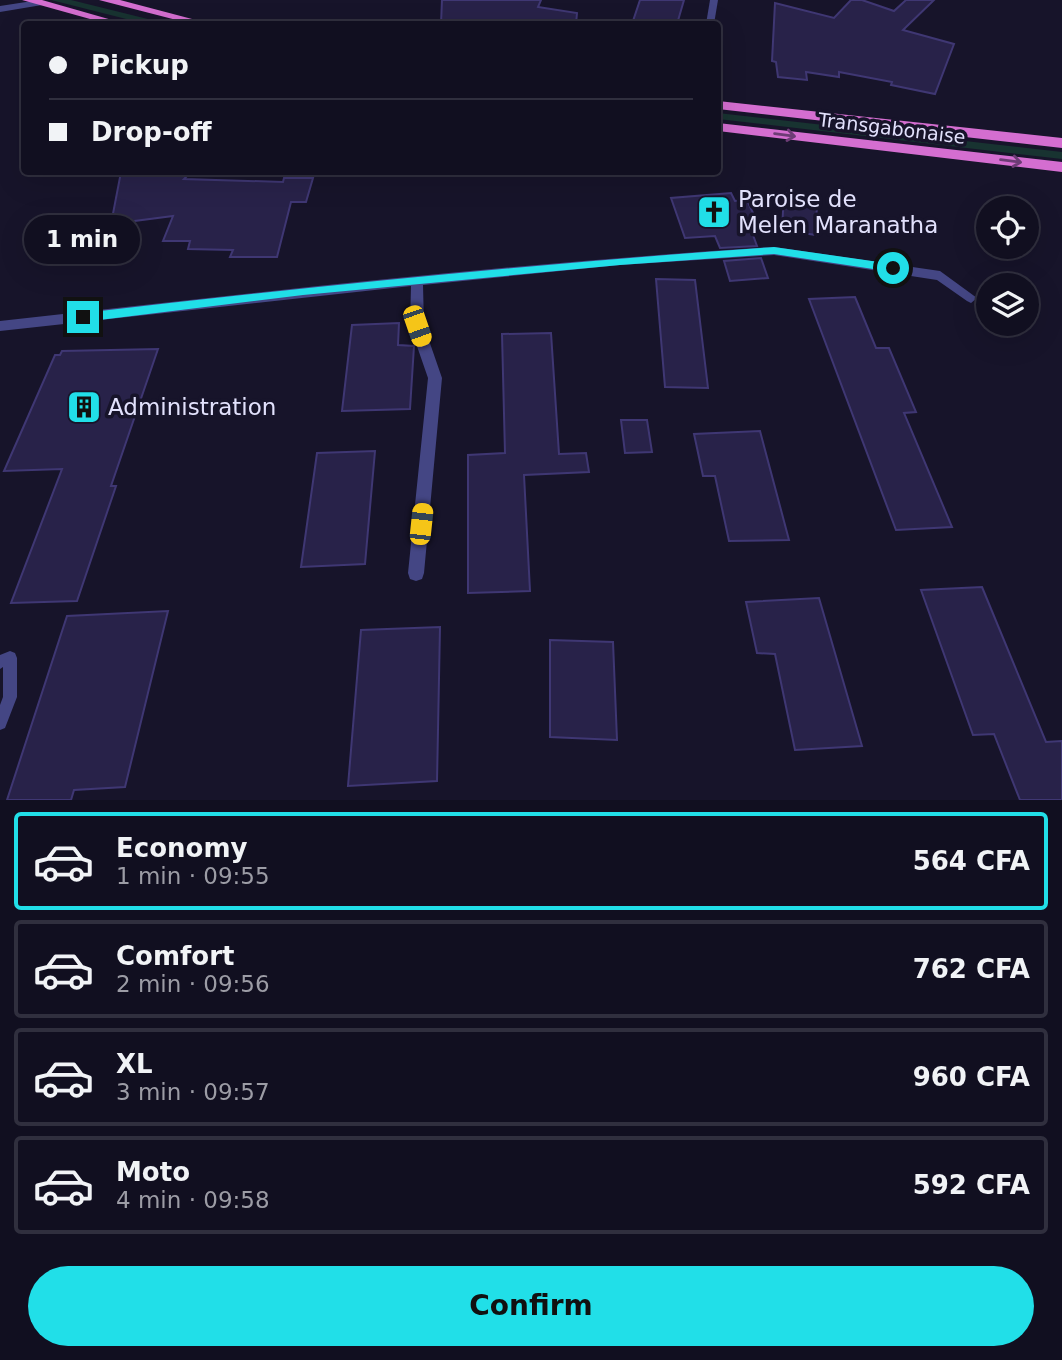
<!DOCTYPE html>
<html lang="en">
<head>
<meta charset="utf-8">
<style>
  body { margin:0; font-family:"DejaVu Sans",sans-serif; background:#1e1d2d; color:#f1f3f6; height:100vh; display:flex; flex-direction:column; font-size:26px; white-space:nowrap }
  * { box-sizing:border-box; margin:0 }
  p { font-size:23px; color:#9c9ca5 }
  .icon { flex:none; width:38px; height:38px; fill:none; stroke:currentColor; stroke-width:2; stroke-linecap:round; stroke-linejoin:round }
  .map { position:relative; height:800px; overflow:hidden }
  .sheet { display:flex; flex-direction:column; background:#110f20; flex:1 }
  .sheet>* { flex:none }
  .guide { position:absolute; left:21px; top:21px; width:700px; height:154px; border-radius:7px; box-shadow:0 7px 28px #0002,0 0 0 2px #302f3e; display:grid; align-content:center; height:154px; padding:0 28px; background:#110f20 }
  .fabs { position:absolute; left:976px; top:196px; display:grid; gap:14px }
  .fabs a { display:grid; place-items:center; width:63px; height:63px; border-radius:50%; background:#110f20; box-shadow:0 7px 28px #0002,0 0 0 2px #302f3e; font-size:35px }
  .end { position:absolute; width:32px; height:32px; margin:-16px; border:9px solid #21dfe8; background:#111; box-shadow:0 0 0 4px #111 }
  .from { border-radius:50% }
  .bubble { position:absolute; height:49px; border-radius:24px; background:#110f20; box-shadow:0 7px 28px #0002,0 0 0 2px #302f3e; font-size:23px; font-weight:700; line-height:49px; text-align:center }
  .car { position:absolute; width:21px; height:42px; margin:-21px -10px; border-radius:9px; box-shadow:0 0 5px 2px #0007; background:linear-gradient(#f5c518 24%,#345 0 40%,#f5c518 0 76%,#345 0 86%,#f5c518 0) }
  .guide b { display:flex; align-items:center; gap:24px; height:66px; font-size:26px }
  .guide b+b { border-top:2px solid #302f3e }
  .guide i { width:18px; height:18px; background:#f1f3f6 }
  ul { padding:12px 0 0; list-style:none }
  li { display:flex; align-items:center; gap:21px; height:98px; margin:0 14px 10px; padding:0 14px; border:4px solid #302f3e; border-radius:7px }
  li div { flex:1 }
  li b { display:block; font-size:26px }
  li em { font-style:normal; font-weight:700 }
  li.current { border-color:#21dfe8 }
  li>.icon { width:63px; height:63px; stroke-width:1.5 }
  .cta { display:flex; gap:14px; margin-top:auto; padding:14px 28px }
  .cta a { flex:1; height:80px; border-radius:42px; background:#21dfe8; color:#111; font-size:28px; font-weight:700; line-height:80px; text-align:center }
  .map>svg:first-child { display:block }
</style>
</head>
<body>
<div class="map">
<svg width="1062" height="800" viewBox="0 0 1062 800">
  <rect width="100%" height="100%" fill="#17142a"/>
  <g fill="#183331">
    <path d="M51,0H71L168,24H146Z"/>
    <path d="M718,113L1062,152V159L718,119Z"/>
  </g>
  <g fill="#282249" stroke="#3f3773" stroke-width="2">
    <path d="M442,0H541L538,7L577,13L576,24H441Z"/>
    <path d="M640,0H684L677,24H632Z"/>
    <path d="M851,0H862L894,11L906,0H934L903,30L954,44L935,94L891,85L892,82L839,72V77L806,72L807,80L778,77L776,62L772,61L775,3L834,18Z"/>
    <path d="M121,172H191L184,179L283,182L284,178H313L306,202H291L277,257H230L233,250L188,249L190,241H163L173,216L111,224Z"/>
    <path d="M731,193L735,201L747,200L759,226L749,224L757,246L720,248L715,236L685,238L671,198Z"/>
    <path d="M784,193L817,198L816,235L782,230Z"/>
    <path d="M761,258L768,278L730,281L724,261Z"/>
    <path d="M656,279L695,280L708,388L665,387Z"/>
    <path d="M855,297L876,348H889L916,412L904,413L952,527L896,530L809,299Z"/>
    <path d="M399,323L398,345L414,346L410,409L342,411L352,325Z"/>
    <path d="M551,333L559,454L586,453L589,472L524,475L530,591L468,593V455L505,453L502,334Z"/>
    <path d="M158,349L111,486H116L77,601L11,603L62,469L4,471L55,355H60L62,351Z"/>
    <path d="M621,420H647L652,452L625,453Z"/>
    <path d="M760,431L789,540L729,541L715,476H703L694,434Z"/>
    <path d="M375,451L365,564L301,567L317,453Z"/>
    <path d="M982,587L1046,742L1062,741V800H1020L994,734L973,735L921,590Z"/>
    <path d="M819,598L862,746L795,750L775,654L757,653L746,602Z"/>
    <path d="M168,611L125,787L74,790L71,800H7L67,616Z"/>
    <path d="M440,627L437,781L348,786L361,630Z"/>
    <path d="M550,640L613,642L617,740L550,737Z"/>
  </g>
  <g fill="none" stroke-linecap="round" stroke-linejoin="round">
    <path fill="#444684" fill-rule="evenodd" d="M10,651L15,653L17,658V697L5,728L0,730V705L3,697V667L0,669V655Z"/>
    <g fill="#444684" fill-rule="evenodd">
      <path d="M710,0H718L714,24H706Z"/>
      <path d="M774,247L940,271L977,298L971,303L967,301L937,280L774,255L620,265L423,285L424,326L442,378L424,573L422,579L416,581L410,579L408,573L428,378L410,326L411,286L0,331V321C258,292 515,263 774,247Z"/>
    </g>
    <path fill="#444684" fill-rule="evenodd" d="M39,0L42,1V5L0,12V6Z"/>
    <g fill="#d46ed0" fill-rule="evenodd">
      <path d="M22,0H42L126,24H108Z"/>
      <path d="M99,0H120L211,24H192Z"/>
      <path d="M718,101L1062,138V148L718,109Z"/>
      <path d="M718,123L1062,162V172L718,131Z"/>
    </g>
  </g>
  <defs><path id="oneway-shaft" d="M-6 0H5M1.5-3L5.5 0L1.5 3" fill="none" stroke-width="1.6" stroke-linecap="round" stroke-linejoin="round" transform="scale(1.75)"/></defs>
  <g stroke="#6c3c75">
    <use href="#oneway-shaft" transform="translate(785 135) rotate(7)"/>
    <use href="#oneway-shaft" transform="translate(1011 161) rotate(7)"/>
  </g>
  <path fill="#21dfe8" d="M774,247L893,264L898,268L893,272L774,254L620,265L303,295L83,322L78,317L83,313C313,286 543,263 774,247Z"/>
  <defs>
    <g id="church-square" transform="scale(1.75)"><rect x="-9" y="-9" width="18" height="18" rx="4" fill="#21dfe8" stroke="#17142a"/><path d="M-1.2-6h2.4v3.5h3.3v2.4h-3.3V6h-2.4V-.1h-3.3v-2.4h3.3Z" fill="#111"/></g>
    <g id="building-square" transform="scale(1.75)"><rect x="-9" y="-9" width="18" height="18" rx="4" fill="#21dfe8" stroke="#17142a"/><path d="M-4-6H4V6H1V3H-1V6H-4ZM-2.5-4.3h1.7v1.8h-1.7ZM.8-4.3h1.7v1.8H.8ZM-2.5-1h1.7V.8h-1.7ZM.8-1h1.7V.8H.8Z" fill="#111"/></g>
  </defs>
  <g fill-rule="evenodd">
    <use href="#church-square" x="714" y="212"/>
    <use href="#building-square" x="84" y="407"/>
  </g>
  <g text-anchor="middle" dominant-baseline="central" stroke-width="7" stroke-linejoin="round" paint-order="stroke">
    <g font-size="19" fill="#e2e1fc" stroke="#17142a">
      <text transform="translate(892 128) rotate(7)">Transgabonaise</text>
    </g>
    <g font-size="23" fill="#e2e1fc" stroke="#17142a" text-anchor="start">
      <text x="738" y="199">Paroise de<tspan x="738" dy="26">Melen Maranatha</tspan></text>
      <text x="108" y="407">Administration</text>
    </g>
  </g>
</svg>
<div class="fabs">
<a><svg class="icon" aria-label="locate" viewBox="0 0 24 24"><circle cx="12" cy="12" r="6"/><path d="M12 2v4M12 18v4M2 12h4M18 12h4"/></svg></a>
<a><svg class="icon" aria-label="layers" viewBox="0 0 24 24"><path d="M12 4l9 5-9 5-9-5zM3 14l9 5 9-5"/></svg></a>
</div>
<i class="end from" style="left:893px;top:268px"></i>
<i class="end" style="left:83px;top:317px"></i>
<div class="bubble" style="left:24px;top:215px;width:116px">1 min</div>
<i class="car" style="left:417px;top:326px;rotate:161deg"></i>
<i class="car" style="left:421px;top:524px;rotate:6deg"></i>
<div class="guide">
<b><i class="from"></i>Pickup</b>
<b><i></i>Drop-off</b>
</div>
</div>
<section class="sheet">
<ul>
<li class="current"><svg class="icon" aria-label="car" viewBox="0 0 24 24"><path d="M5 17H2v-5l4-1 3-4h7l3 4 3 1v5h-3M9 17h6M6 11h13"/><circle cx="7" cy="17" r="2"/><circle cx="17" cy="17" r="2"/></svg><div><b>Economy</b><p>1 min · 09:55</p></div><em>564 CFA</em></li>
<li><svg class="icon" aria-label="car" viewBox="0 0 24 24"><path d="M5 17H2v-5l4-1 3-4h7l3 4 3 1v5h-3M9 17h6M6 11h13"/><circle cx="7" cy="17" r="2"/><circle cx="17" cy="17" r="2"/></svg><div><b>Comfort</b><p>2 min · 09:56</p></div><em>762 CFA</em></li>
<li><svg class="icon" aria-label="car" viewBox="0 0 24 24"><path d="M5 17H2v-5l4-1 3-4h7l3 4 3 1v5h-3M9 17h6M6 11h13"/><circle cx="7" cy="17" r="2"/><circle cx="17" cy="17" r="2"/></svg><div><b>XL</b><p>3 min · 09:57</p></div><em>960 CFA</em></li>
<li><svg class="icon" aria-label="car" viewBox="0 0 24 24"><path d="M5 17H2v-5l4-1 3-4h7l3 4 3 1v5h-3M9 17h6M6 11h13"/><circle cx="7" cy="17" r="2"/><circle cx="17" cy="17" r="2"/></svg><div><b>Moto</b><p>4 min · 09:58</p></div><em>592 CFA</em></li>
</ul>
<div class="cta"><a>Confirm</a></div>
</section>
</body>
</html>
